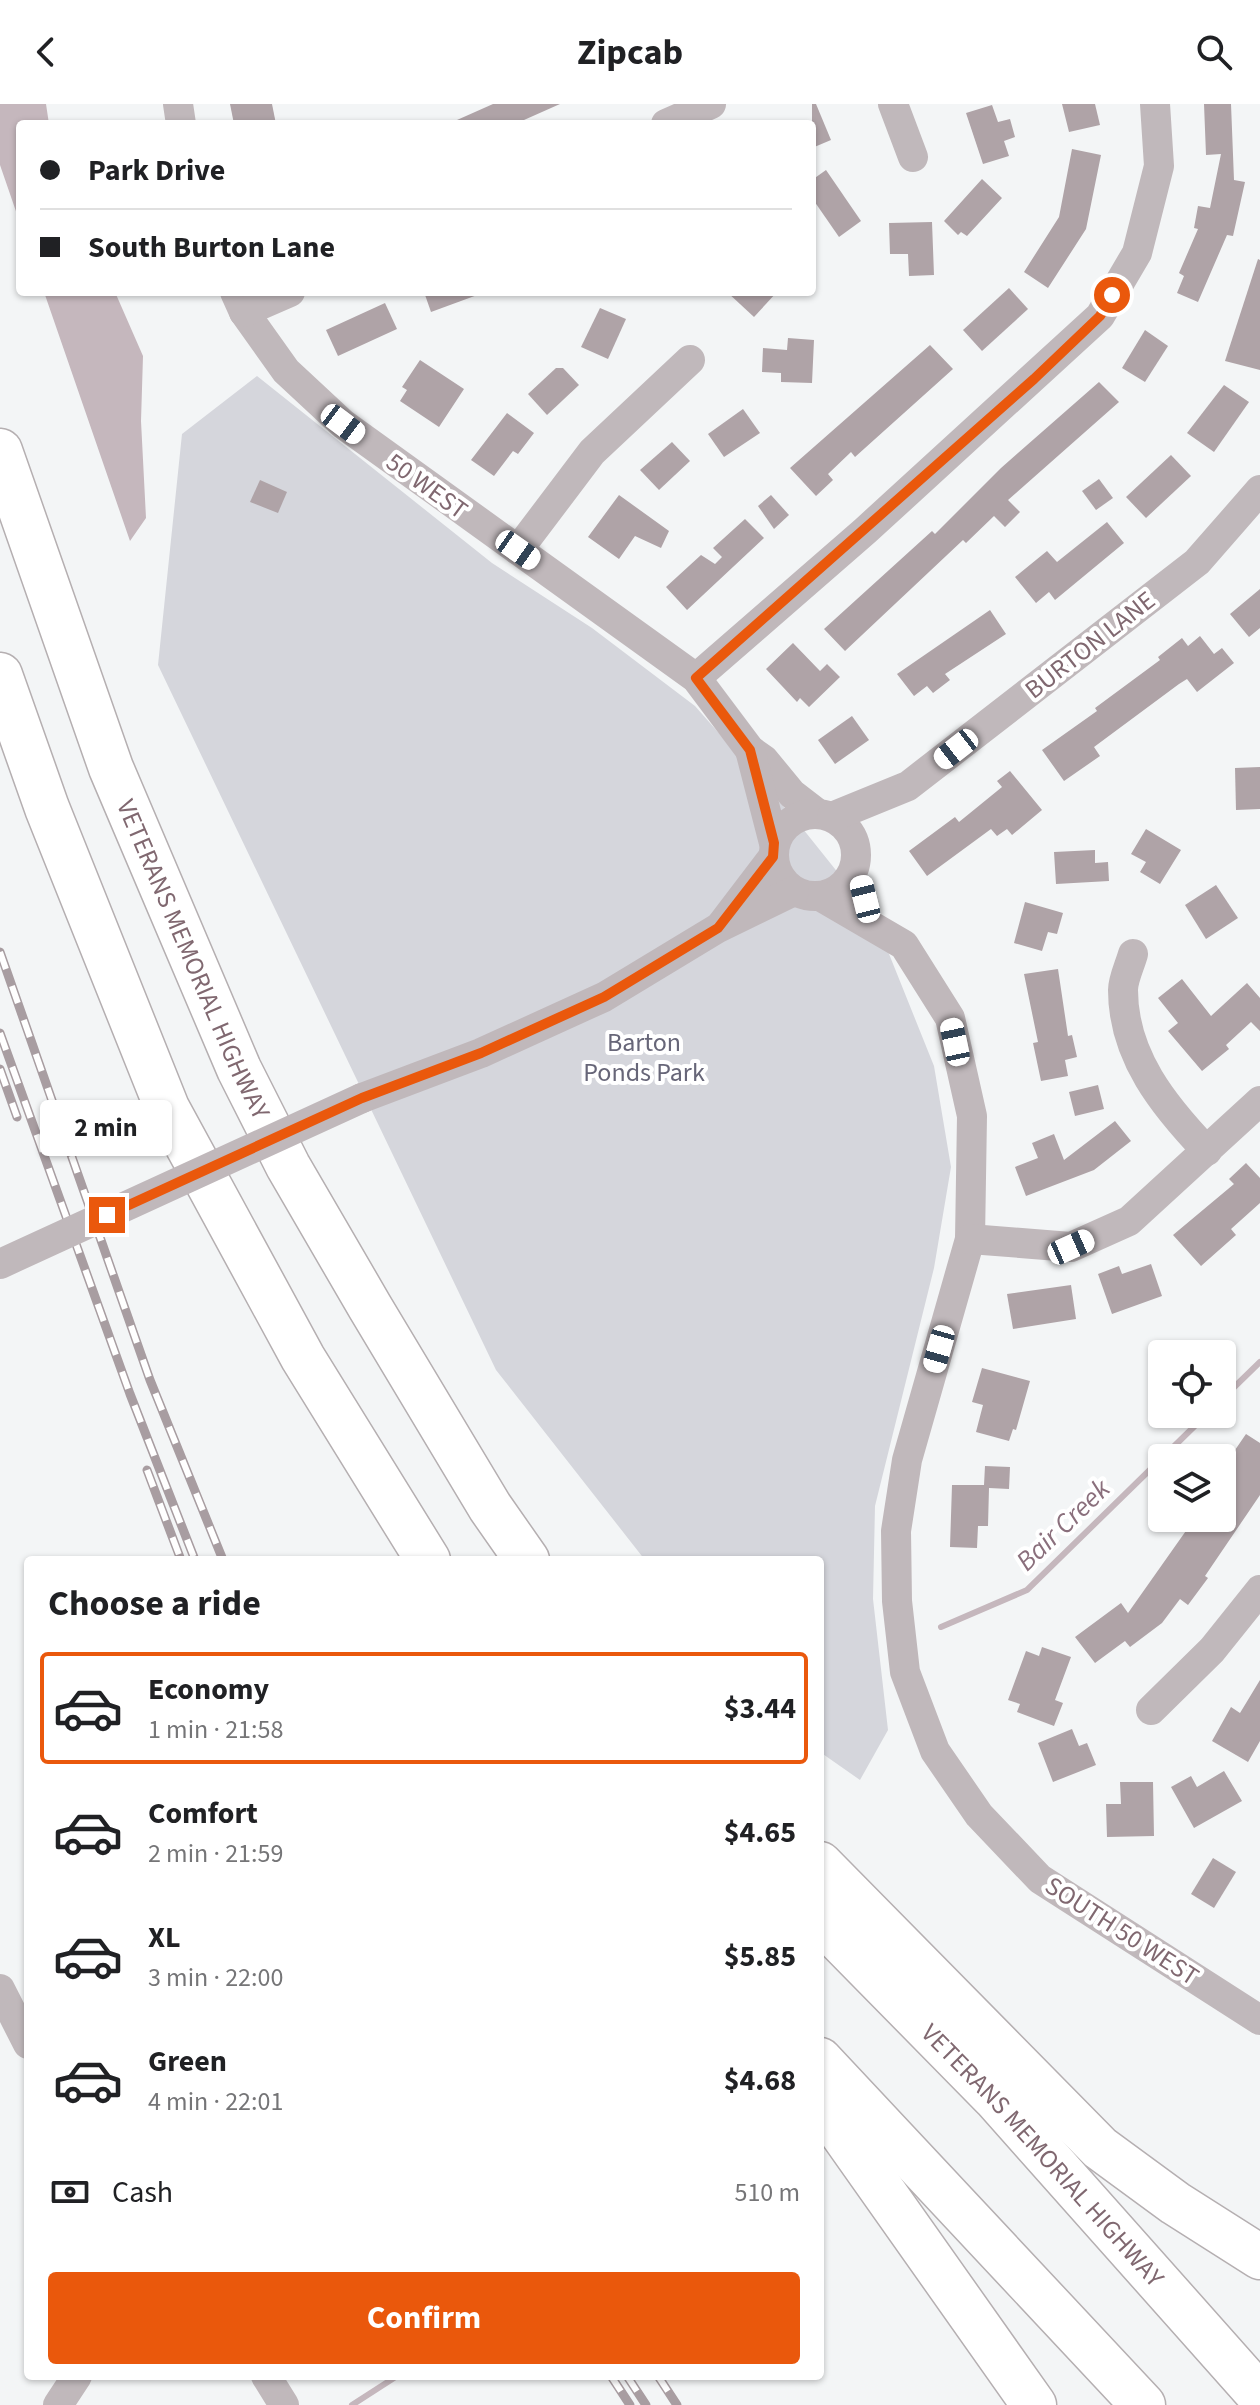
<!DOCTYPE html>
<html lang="en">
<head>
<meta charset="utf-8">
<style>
  body { margin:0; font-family:"Source Sans 3",sans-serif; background:#f6f6f6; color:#202124; height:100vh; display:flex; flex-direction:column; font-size:30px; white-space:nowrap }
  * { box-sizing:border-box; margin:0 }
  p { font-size:26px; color:#757577 }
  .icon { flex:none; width:44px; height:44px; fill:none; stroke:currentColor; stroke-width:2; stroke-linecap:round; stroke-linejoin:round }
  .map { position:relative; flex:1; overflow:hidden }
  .details { position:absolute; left:24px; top:1452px; width:800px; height:824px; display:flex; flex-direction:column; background:#fff; border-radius:8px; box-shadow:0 2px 6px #0004 }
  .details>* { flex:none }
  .banner { position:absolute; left:16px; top:16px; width:800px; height:176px; border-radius:8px; box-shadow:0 2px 6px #0004; display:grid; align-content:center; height:176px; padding:0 24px; background:#fff }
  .tools { position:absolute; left:1148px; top:1236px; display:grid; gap:16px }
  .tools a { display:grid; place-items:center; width:88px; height:88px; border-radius:8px; background:#fff; box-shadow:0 2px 6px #0004; font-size:40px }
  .end { position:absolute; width:36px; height:36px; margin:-18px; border:10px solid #ea580c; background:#fff; box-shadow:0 0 0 4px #fff }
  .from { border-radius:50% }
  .bubble { position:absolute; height:56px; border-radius:8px; background:#fff; box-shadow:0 2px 6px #0004; font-size:26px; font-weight:700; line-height:56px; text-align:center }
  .car { position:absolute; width:24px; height:48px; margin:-24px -12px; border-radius:10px; box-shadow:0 0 6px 2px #0007; background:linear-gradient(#fff 24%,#345 0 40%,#fff 0 76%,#345 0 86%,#fff 0) }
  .banner b { display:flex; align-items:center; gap:28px; height:76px; font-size:30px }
  .banner b+b { border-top:2px solid #e0e0e0 }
  .banner i { width:20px; height:20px; background:#202124 }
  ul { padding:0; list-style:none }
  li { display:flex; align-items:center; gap:24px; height:112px; margin:0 16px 12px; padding:0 8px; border:4px solid transparent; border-radius:8px }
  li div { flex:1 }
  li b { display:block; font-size:30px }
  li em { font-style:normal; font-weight:700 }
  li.selected { border-color:#ea580c }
  li>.icon { width:72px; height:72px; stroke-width:1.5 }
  h2 { padding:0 24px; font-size:36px; line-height:96px }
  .pay { display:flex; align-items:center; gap:20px; height:88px; padding:0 24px; font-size:30px }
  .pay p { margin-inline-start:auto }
  .action { display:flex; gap:16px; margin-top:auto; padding:16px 24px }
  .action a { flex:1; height:92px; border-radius:8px; background:#ea580c; color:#fff; font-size:32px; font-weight:700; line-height:92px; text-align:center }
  header { display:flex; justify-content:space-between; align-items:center; height:104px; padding:0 24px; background:#fff; font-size:36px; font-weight:700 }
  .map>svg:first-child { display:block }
</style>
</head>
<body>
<header><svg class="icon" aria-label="back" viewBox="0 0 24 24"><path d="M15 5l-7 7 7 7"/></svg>Zipcab<svg class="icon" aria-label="search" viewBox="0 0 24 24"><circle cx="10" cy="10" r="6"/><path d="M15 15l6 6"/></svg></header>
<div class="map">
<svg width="1260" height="2301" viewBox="0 0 1260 2301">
  <rect width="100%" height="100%" fill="#f3f5f6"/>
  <path fill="#d5d6dc" d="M257,272L492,459L592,524L695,602L799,720L875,815L934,962L951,1063L934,1164L875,1402L873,1495L888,1626L860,1676L820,1648V1456H645L496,1266L158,561L182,330Z"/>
  <g fill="#c5b7bd">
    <path d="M0,0H46L49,20H20V119L0,61Z"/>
    <path d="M44,188H115L143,252L141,317L146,414L130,437Z"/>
  </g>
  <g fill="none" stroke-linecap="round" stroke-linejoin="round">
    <g stroke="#c5b7bd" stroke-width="6">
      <path d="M1222,1295L1260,1258"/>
      <path d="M1162,1354L1207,1310"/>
      <path d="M941,1523L1027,1486L1162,1354"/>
      <path d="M352,2301L397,2272"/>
    </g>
  </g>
  <g fill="#afa3a7">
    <path d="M230,0H272L276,20H234Z"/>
    <path d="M493,0H560L515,20H448Z"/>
    <path d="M812,0H816L831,36L812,44Z"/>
    <path d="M1062,0H1095L1100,21L1069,28Z"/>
    <path d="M1204,0H1231L1234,76L1245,78L1233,132L1227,131L1198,198L1177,189L1184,172L1179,169L1198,125L1194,124L1198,102L1210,104L1221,50L1206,51Z"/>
    <path d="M992,1L998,18L1010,15L1015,33L1004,37L1009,52L983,60L966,9Z"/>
    <path d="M1072,45L1101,51L1086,125L1048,184L1024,168L1059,113Z"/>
    <path d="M826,66L861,117L839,133L812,94V76Z"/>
    <path d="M982,75L1002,94L967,132L961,128L958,131L944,117Z"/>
    <path d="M932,118L934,171L909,172L908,150H890L889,119Z"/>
    <path d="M1258,155L1260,156V266L1225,257Z"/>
    <path d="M1009,184L1028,205L982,247L963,226Z"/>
    <path d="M424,188H480V190L431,208Z"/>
    <path d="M727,188H777L754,213Z"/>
    <path d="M385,199L397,225L338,252L326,226Z"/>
    <path d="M600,204L626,215L608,255L581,243Z"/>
    <path d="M1145,226L1168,242L1145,278L1122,264Z"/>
    <path d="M788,234L814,236L812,279L781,278V269L762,268L763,244L787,246Z"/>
    <path d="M930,241L953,265L855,353L851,348L828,370L833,376L816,392L790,364Z"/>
    <path d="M420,256L464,285L439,323L400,297L407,286L402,283Z"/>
    <path d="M556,264H563L579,281L547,311L528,290Z"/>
    <path d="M1099,278L1119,298L1008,396L1020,408L1005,423L994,412L966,439L963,436L845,547L824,525L932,427L935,430L1001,364Z"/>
    <path d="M1224,281L1249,298L1214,348L1187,329Z"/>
    <path d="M743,305L760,329L724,353L708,330Z"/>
    <path d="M507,309L534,329L518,350L513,347L494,372L471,356Z"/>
    <path d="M672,338L690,357L659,386L640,366Z"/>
    <path d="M1171,351L1191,372L1146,414L1126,393Z"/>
    <path d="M1099,375L1113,394L1096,406L1082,387Z"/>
    <path d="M260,376L287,388L278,409L250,398Z"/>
    <path d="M619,391L669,427L661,444L635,432L619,455L588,433Z"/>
    <path d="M771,391L789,411L774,425L758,402Z"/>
    <path d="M745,415L764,434L687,506L666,483L701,451L715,460L722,453L713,444Z"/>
    <path d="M1107,418L1124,439L1055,496L1049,488L1036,499L1015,473L1047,447L1057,458Z"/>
    <path d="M1260,485V524L1249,533L1230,510Z"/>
    <path d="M990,506L1006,530L945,570L950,576L933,589L927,582L914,592L897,570Z"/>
    <path d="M1200,532L1214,550L1222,544L1234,559L1197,588L1187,575L1179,580L1094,643L1100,652L1064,677L1042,646L1097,607L1095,604L1160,556L1158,553L1182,534L1188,542Z"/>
    <path d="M793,539L820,567L827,560L840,573L809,603L800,594L797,598L766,565Z"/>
    <path d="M852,612L869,636L835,660L818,636Z"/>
    <path d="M1260,663V705L1236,706L1235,664Z"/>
    <path d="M1010,667L1042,706L1012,731L1007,725L997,732L991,725L927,772L909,747L955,713L959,718L1002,683L997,677Z"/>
    <path d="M1146,725L1181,746L1160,780L1140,768L1146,758L1131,750Z"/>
    <path d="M1095,746V759L1108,758L1109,777L1056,780L1054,748Z"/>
    <path d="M1216,781L1238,814L1206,835L1185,801Z"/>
    <path d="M1025,798L1063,809L1057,830L1048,828L1042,847L1014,839Z"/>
    <path d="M1058,865L1068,932L1072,931L1077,953L1065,956L1068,972L1041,977L1033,939L1038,938L1024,870Z"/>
    <path d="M1182,875L1211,912L1247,879L1260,894V927L1251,918L1226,941L1229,945L1202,967L1168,927L1178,919L1158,894Z"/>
    <path d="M1098,981L1104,1005L1075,1012L1069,988Z"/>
    <path d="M1115,1017L1131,1037L1094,1066L1026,1092L1015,1063L1038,1054L1032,1039L1054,1030L1064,1056Z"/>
    <path d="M1246,1059L1260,1074V1099L1231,1125L1236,1131L1201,1162L1173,1131L1234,1080L1229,1075Z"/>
    <path d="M1151,1160L1162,1192L1112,1210L1098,1170L1119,1162L1122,1170Z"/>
    <path d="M1071,1181L1076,1215L1013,1225L1007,1190Z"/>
    <path d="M982,1264L1030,1277L1016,1326L1013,1325L1009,1337L976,1328L983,1301L972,1298Z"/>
    <path d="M1246,1330L1260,1339V1391L1205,1472L1208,1474L1188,1501L1180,1495L1162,1519L1130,1543L1125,1537L1095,1559L1075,1533L1121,1499L1128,1509L1195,1414H1222V1365Z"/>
    <path d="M985,1362L1010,1363L1009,1385L989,1384L988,1422H978L977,1444L950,1443L952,1381H984Z"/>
    <path d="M1042,1543L1071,1553L1055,1596L1063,1599L1054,1622L1017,1608L1020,1600L1008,1596L1026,1547L1039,1552Z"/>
    <path d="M1260,1576V1637L1248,1658L1212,1637L1231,1603L1240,1609Z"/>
    <path d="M1072,1625L1079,1642L1087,1639L1096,1661L1053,1678L1038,1639Z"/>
    <path d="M1224,1667L1242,1697L1194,1724L1171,1683L1191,1672L1197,1683Z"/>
    <path d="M1120,1678H1153L1154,1732L1107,1733L1106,1700H1121Z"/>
    <path d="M1213,1754L1236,1768L1214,1804L1191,1790Z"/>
  </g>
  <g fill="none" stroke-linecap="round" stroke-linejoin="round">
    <g stroke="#b5afb1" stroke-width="47">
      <g id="highway">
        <path id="s1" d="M0,347L111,664L239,965L288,1062L370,1203L490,1403L527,1456"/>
        <path d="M0,571L47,704L167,1004L303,1254L428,1456"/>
        <path d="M820,1760L1100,2044L1175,2099L1260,2153"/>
        <path id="s2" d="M820,1816L995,1994L1260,2292"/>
        <path d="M820,1956L1143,2301"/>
        <path d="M820,1998L1034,2301"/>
      </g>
    </g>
    <g stroke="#c0b8bb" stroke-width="30">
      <path d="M178,0L181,20"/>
      <path d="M893,0L913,53"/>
      <path d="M666,20L711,0"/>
      <path d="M235,188L244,208L286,267L343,320L696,574L750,646L764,656L792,690L818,710"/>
      <path d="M244,208L290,188"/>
      <path d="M518,446L592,348L690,256"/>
      <path d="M696,574L865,427L1100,212L1137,149L1159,62L1155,0"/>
      <path d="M750,646L774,739"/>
      <circle cx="815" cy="751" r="41"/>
      <path d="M832,713L908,682L1197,458L1260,386"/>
      <path d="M820,792L904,841L950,914L972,1012L970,1135L907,1356L896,1427L897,1497L905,1568L935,1647L979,1711L1040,1775L1260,1916"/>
      <path d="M722,820L773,753"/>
      <path d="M1133,850C1130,861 1123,875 1123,886C1123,952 1164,1002 1207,1047"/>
      <path d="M362,994L481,949L604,893L718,824L794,787"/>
      <path d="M970,1135L1071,1143L1129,1117L1260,997"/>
      <path d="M1151,1606L1212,1546L1260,1486"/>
      <path d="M0,1885L28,1940"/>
      <path d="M266,2272L284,2301"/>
      <path d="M58,2301L77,2272"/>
    </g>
    <use href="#highway" stroke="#fff" stroke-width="44"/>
    <g stroke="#a89da1" stroke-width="9">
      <g id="rail">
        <path d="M0,848L150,1276L223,1456"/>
        <path d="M0,929L130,1290L195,1456"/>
        <path d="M0,965L17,1013"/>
        <path d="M147,1366L181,1456"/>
        <path d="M611,2272L630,2301"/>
        <path d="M627,2272L646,2301"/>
        <path d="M658,2272L677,2301"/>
      </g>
    </g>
    <use href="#rail" stroke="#fff" stroke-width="6" stroke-dasharray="18" stroke-linecap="butt"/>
    <path stroke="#c0b8bb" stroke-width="30" d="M0,1160L362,994"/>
  </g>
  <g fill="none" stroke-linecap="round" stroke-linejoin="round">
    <path stroke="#ea580c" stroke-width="10" d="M107,1111L362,994L481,949L604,893L718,824L773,753L774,739L750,646L696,574L1034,275L1100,212L1112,191"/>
  </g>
  <g text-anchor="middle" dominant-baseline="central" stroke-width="8" stroke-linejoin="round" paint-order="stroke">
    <g font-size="26" fill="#806870" stroke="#fff">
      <text transform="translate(427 382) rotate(36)">50 WEST</text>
      <text transform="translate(1090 541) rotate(-38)">BURTON LANE</text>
      <text stroke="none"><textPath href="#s1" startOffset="544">VETERANS MEMORIAL HIGHWAY</textPath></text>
      <text transform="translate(1122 1827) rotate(33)">SOUTH 50 WEST</text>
      <text stroke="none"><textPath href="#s2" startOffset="324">VETERANS MEMORIAL HIGHWAY</textPath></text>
    </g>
    <g font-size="26" fill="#676678" stroke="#fff">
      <text x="644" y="938">Barton<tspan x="644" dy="30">Ponds Park</tspan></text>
    </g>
    <g font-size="28" font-style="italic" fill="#8a6f7c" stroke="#fff">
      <text transform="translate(1063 1421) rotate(-44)">Bair Creek</text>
    </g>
  </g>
</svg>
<div class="tools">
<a><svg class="icon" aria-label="locate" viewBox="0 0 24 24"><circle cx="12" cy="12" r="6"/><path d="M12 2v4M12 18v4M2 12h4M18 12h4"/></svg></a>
<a><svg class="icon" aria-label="layers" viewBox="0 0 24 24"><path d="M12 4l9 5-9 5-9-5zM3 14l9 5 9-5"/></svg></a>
</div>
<i class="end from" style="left:1112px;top:191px"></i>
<i class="end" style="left:107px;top:1111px"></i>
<div class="bubble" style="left:40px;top:996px;width:132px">2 min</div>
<i class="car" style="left:343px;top:320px;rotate:127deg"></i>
<i class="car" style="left:518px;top:446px;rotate:125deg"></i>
<i class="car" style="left:956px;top:645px;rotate:232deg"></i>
<i class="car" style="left:865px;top:795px;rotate:346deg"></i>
<i class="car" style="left:955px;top:938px;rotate:348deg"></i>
<i class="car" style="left:1071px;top:1143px;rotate:66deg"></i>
<i class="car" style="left:939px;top:1245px;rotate:196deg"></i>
<div class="banner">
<b><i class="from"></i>Park Drive</b>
<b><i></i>South Burton Lane</b>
</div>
<section class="details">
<h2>Choose a ride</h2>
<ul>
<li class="selected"><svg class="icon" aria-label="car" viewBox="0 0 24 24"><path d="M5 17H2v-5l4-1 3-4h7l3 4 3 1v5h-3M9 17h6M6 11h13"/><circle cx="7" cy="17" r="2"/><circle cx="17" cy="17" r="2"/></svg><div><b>Economy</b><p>1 min · 21:58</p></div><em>$3.44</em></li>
<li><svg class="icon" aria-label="car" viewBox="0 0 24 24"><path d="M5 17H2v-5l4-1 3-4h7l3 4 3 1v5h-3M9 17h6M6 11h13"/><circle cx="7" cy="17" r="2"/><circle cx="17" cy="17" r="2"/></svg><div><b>Comfort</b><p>2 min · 21:59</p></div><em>$4.65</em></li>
<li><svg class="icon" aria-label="car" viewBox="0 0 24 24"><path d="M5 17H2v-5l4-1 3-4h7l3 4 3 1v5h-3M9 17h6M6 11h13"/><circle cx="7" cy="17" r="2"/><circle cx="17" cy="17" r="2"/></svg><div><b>XL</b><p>3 min · 22:00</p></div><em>$5.85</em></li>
<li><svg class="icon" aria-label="car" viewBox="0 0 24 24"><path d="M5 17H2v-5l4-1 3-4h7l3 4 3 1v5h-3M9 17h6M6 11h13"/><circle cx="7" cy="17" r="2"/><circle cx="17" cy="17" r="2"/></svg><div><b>Green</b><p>4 min · 22:01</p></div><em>$4.68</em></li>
</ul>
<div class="pay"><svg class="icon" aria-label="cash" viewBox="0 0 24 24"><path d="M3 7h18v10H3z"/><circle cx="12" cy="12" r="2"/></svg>Cash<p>510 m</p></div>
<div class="action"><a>Confirm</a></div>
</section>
</div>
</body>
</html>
